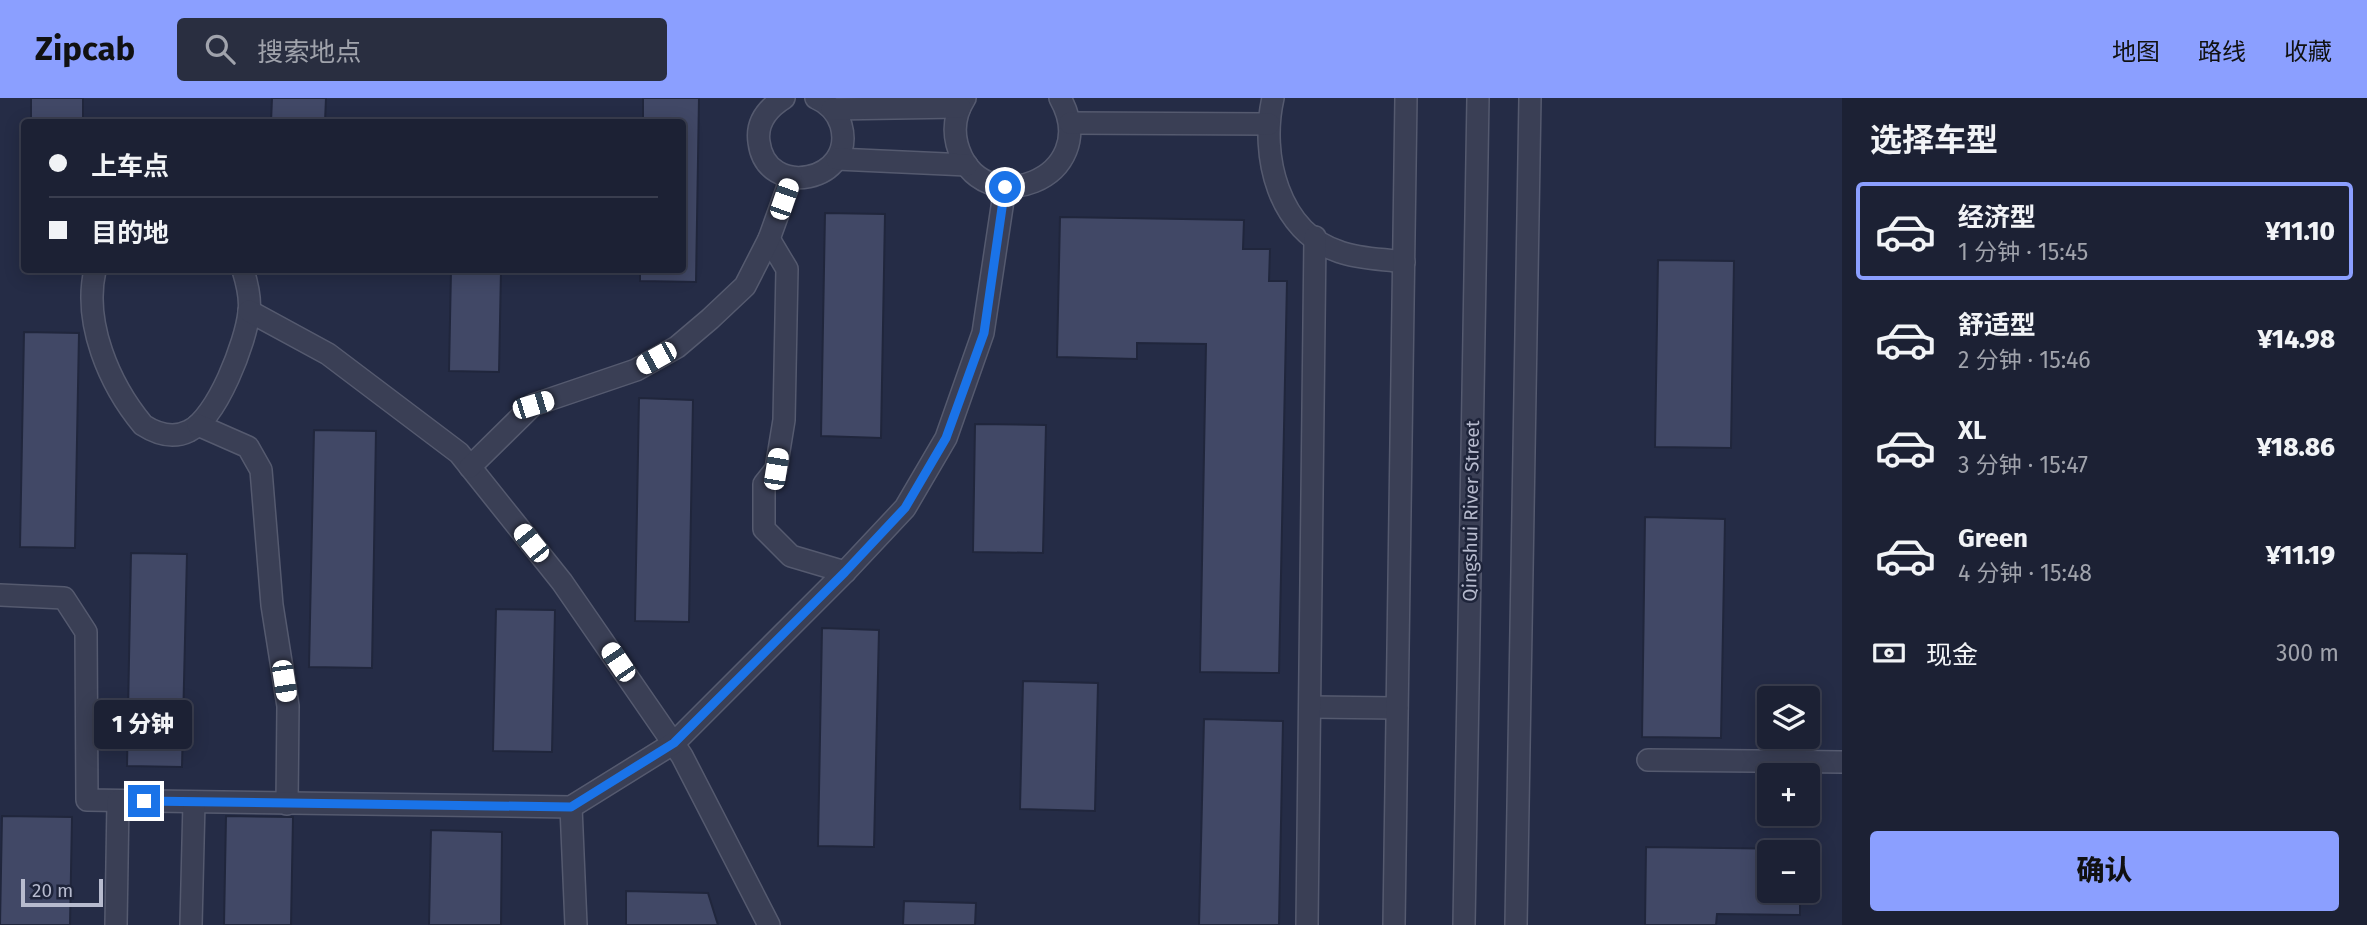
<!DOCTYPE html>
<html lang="zh">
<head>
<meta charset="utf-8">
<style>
  body { margin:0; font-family:"Fira Sans","Noto Sans SC",sans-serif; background:#292e40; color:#f1f3f6; height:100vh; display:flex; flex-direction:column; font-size:26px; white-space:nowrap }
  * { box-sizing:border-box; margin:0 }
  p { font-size:23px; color:#a0a3ac }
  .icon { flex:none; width:38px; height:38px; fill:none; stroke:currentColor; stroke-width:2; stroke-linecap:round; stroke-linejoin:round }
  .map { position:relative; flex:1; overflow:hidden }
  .drawer { display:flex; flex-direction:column; background:#1c2134; width:525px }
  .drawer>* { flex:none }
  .top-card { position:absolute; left:21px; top:21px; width:665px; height:154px; border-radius:7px; box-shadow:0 4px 18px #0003,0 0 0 2px #3a3e4f; display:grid; align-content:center; height:154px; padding:0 28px; background:#1c2134 }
  .fabs { position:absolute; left:1757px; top:588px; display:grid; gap:14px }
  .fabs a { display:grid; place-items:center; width:63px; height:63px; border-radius:7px; background:#1c2134; box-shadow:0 4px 18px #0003,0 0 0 2px #3a3e4f; font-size:35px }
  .scale { position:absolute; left:21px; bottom:18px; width:82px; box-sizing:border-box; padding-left:7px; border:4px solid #b7bbce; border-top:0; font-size:19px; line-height:24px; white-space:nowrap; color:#b7bbce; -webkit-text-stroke:5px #1e243a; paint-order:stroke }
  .end { position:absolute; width:32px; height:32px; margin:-16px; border:9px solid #1a73e8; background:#fff; box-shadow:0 0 0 4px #fff }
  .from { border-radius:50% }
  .bubble { position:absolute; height:49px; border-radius:7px; background:#1c2134; box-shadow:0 4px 18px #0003,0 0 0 2px #3a3e4f; font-size:23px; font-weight:800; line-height:49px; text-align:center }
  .car { position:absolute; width:21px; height:42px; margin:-21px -10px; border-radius:9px; box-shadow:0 0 5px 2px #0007; background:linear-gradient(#fff 24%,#345 0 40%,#fff 0 76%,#345 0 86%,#fff 0) }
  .top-card b { display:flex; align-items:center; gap:24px; height:66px; font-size:26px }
  .top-card b+b { border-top:2px solid #3a3e4f }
  .top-card i { width:18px; height:18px; background:#f1f3f6 }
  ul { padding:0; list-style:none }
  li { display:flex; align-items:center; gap:21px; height:98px; margin:0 14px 10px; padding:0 14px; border:4px solid transparent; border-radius:7px }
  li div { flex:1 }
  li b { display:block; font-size:26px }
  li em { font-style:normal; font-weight:800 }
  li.on { border-color:#8b9fff }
  li>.icon { width:63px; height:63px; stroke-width:1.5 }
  h2 { padding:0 28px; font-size:32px; line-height:84px }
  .pay { display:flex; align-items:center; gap:18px; height:77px; padding:0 28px; font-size:26px }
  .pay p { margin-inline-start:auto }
  .button { display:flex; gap:14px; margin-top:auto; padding:14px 28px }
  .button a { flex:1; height:80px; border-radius:7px; background:#8b9fff; color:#111; font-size:28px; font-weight:800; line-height:80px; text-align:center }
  header { display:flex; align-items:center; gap:42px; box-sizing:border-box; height:98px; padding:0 35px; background:#8b9fff; color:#111 }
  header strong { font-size:33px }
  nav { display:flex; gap:38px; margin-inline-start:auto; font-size:24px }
  .search { width:490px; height:63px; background:#292e40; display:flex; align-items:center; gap:18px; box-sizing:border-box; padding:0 24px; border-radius:7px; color:#a0a3ac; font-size:26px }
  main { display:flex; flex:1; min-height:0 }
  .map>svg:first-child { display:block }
</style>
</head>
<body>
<header>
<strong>Zipcab</strong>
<div class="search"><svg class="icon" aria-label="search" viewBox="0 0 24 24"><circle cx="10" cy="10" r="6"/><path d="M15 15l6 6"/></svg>搜索地点</div>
<nav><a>地图</a><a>路线</a><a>收藏</a></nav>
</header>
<main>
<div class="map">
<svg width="1842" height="827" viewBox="0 0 1842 827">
  <rect width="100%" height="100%" fill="#252c46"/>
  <g fill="#414866" stroke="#20263c" stroke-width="2">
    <rect x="31" y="0" width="52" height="24"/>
    <path d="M272,0H326L325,24H271Z"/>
    <path d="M643,0H699L696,184L640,183V172H682V24H643Z"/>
    <path d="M825,115L885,116L881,340L821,338Z"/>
    <path d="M1060,119L1244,122L1243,151H1270L1269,183H1287L1279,575L1200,574L1206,246L1137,245V261L1057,259Z"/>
    <path d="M1658,162L1734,163L1731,350L1655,349Z"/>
    <path d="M451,172H501L499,274L449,273Z"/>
    <path d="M24,234L79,235L75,450L20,449Z"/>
    <path d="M639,300L693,302L689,524L635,523Z"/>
    <path d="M975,326L1046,327L1043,455L973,454Z"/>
    <path d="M314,332L376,333L372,570L309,569Z"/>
    <path d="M1645,419L1725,421L1721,640L1642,639Z"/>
    <path d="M131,455L187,456L182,669L127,668Z"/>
    <path d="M496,511L555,512L552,654L493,653Z"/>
    <path d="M822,530L879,532L874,749L818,748Z"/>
    <path d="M1023,583L1098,585L1095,713L1020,711Z"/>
    <path d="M1204,621L1283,623L1279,827H1199Z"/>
    <path d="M2,718L72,719L70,827H0Z"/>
    <path d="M226,718L293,719L291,827H224Z"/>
    <path d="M431,732L502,734L501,827H429Z"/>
    <path d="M1646,749L1801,751V754H1769V793H1800V817L1717,816L1716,827H1645Z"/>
    <path d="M626,793L708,795L718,827H626Z"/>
    <path d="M904,803L976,805L975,827H903Z"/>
  </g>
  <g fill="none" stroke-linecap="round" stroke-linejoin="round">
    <g stroke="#555a6f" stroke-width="24">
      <g id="minor">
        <path d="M784,0C768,10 756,24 759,44C766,102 857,84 841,27C837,15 828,5 816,0"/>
        <path d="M965,0C956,14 953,30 957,46C979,128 1105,80 1060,0"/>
        <path d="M1273,0C1260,57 1278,134 1340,154C1359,161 1383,161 1404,164"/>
        <path d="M832,11L960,9"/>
        <path d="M1070,25L1269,26"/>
        <path d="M837,61L967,67"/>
        <path d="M769,141L787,171L784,322L776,371L764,386V431L791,458L845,474"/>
        <path d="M95,172C83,225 109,286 143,327C157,336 173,341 189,333C217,320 246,244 249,214C251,200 247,185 243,172"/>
        <path d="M249,213L328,256L459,355L562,484L682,658L769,827"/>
        <path d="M198,327L248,349L261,372L272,507L288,608L287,706"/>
        <path d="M470,369L533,307L636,272L677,249L710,221L745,188L769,141L791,80"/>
        <path d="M0,497L64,500L86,534L87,702L571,709L674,645L845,474L905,410L946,340L983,235L1005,89"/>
        <path d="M1311,609L1397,610"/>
        <path d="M1648,662L1842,664"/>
        <path d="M571,709L576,827"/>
        <path d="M116,827L118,703"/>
        <path d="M191,827L194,704"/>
        <path d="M1307,827L1315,139"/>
        <path d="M1394,827L1406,0"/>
        <path d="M1464,827L1478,0"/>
        <path d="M1516,827L1530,0"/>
      </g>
    </g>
    <use href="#minor" stroke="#3a3f55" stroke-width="21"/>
  </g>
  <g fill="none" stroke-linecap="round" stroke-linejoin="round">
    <path stroke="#1a73e8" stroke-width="9" d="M144,703L571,709L674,645L845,474L905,410L946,340L984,235L1005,89"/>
  </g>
  <g text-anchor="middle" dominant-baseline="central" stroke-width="5" stroke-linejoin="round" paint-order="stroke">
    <g font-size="19" fill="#b7bbce" stroke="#1e243a">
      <text transform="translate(1471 413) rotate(-89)">Qingshui River Street</text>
    </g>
  </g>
</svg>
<div class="fabs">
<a><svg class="icon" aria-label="layers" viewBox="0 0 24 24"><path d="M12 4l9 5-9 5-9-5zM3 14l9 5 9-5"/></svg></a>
<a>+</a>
<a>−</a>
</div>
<div class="scale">20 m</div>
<i class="end from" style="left:1005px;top:89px"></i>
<i class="end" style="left:144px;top:703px"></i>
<div class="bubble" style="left:94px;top:602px;width:98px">1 分钟</div>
<i class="car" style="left:784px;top:101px;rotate:19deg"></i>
<i class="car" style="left:656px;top:260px;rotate:241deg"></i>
<i class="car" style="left:533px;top:307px;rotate:73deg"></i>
<i class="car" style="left:776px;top:371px;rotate:9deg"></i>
<i class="car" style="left:531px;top:445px;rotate:321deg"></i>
<i class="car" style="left:618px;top:564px;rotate:326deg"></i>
<i class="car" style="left:284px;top:583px;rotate:171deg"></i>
<div class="top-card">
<b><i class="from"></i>上车点</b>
<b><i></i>目的地</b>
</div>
</div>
<section class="drawer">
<h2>选择车型</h2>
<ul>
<li class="on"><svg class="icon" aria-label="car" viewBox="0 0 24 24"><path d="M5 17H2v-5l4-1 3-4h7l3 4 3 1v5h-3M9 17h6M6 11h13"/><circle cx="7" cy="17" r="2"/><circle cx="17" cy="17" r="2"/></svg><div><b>经济型</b><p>1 分钟 · 15:45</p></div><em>¥11.10</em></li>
<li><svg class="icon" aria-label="car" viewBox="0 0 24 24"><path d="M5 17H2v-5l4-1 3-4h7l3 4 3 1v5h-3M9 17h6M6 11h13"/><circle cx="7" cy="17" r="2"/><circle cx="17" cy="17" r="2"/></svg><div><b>舒适型</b><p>2 分钟 · 15:46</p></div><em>¥14.98</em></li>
<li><svg class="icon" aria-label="car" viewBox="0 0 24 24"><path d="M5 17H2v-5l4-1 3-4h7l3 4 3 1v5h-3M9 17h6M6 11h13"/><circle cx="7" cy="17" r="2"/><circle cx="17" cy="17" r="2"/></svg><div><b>XL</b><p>3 分钟 · 15:47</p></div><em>¥18.86</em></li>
<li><svg class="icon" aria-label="car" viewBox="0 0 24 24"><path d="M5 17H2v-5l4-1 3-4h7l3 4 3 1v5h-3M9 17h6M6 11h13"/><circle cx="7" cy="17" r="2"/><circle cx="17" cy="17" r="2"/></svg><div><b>Green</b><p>4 分钟 · 15:48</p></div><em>¥11.19</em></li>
</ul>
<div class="pay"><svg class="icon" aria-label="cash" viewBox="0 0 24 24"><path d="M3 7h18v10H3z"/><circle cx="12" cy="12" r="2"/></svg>现金<p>300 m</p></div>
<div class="button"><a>确认</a></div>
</section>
</main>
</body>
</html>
